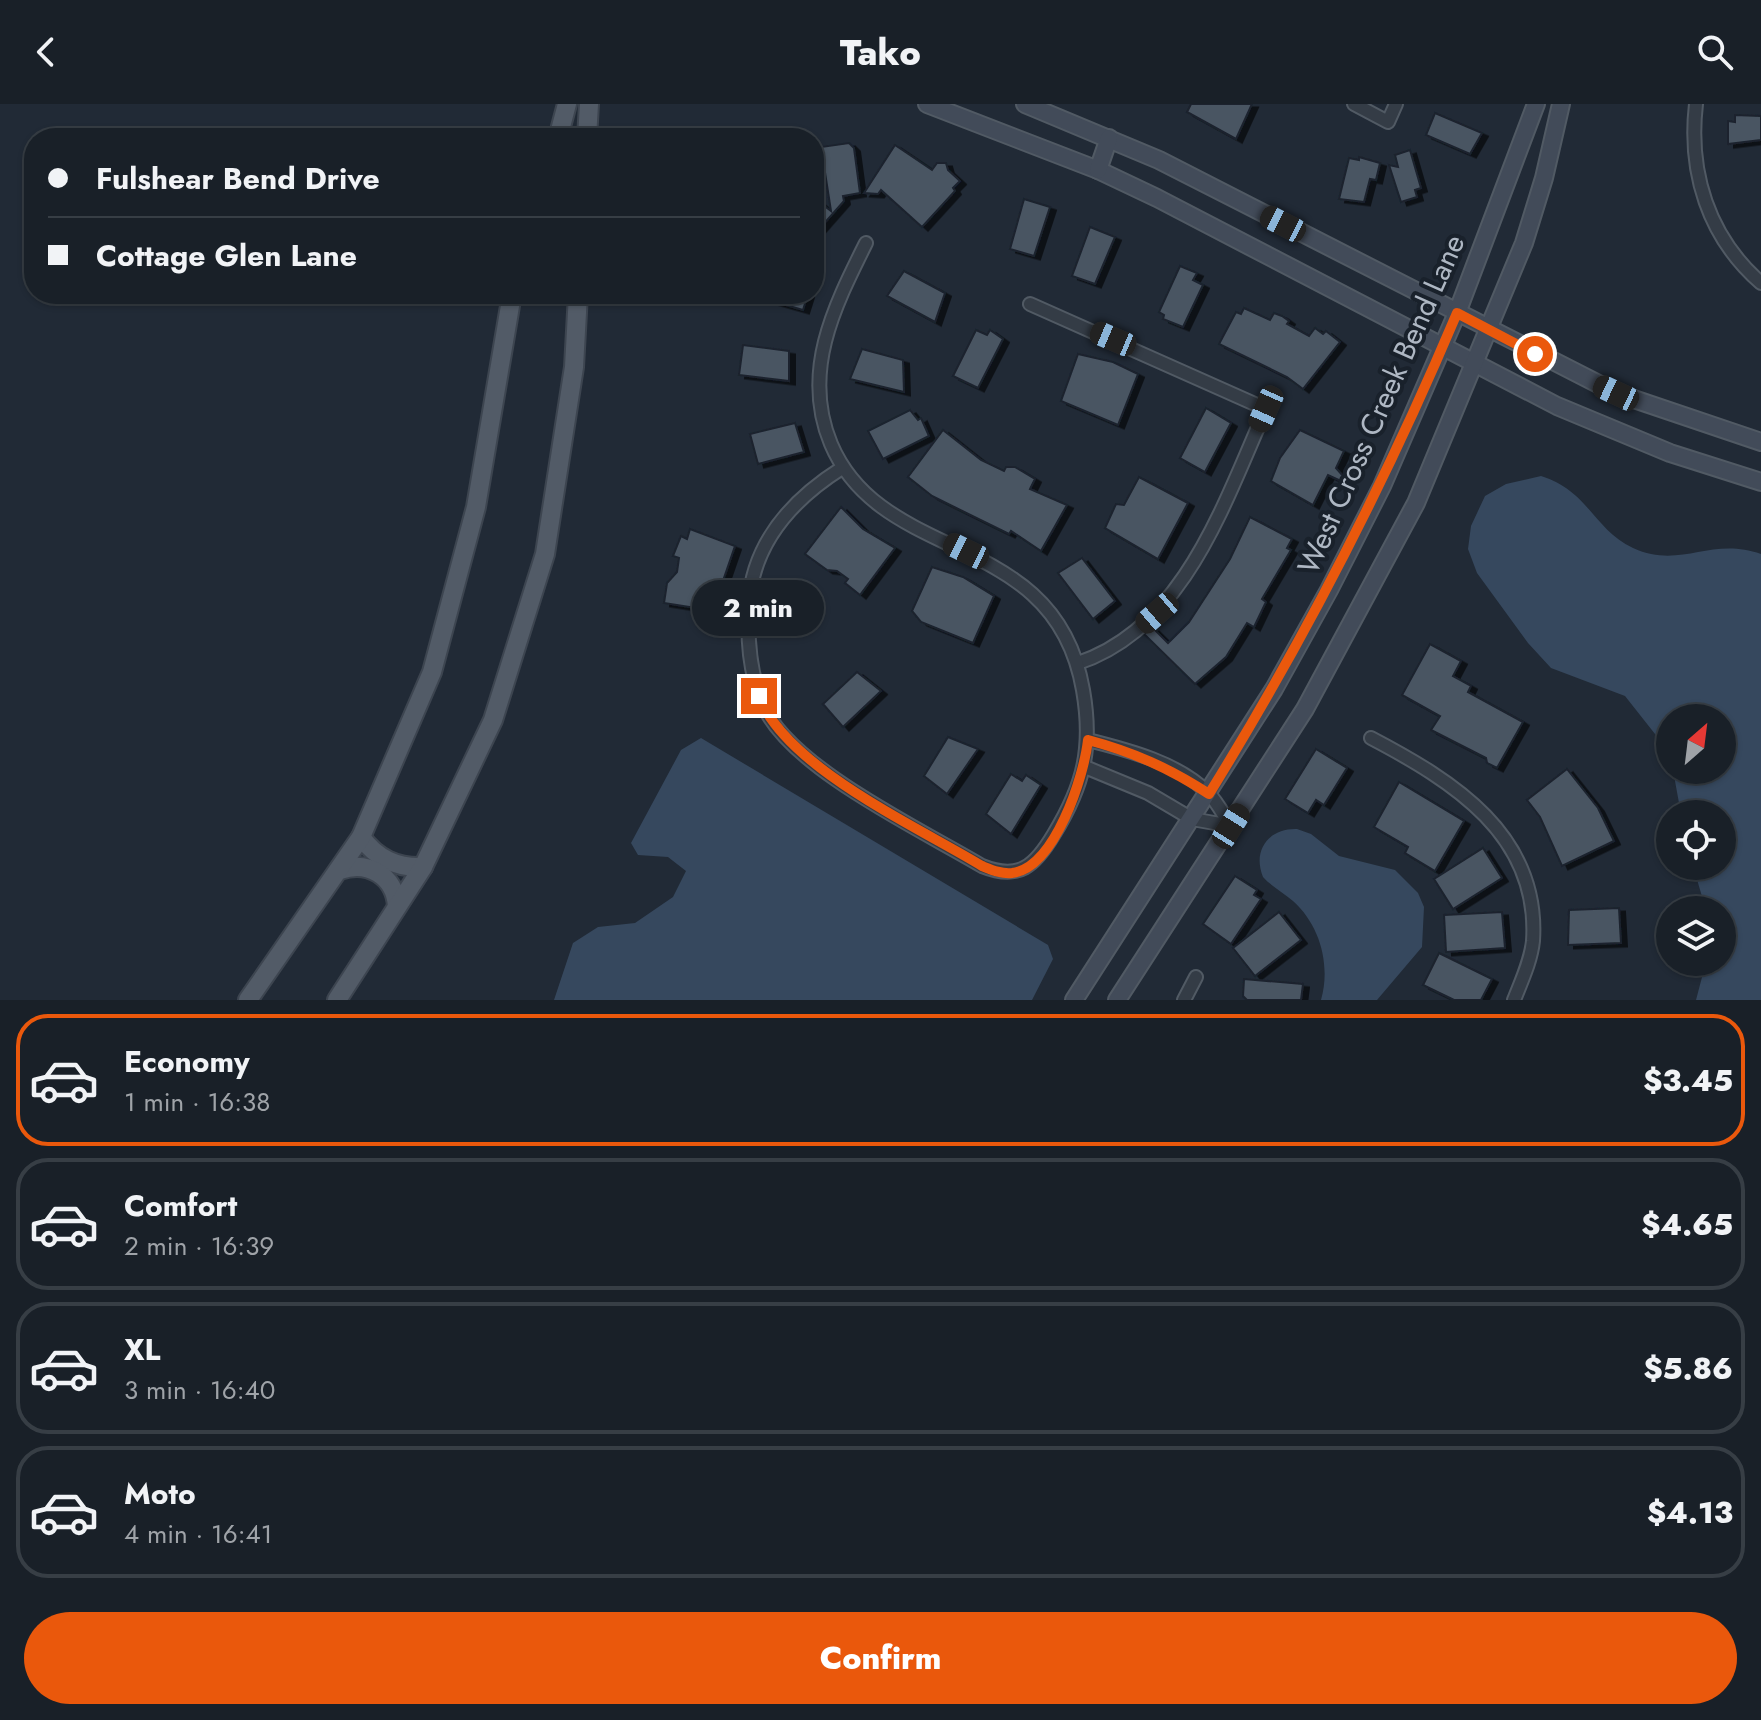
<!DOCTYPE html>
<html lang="en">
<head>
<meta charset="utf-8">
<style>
  body { margin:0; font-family:Jost,sans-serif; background:#262d34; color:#f1f3f6; height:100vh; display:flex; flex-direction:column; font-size:30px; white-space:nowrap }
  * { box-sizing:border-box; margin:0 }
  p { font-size:26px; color:#9fa3a8 }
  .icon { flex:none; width:44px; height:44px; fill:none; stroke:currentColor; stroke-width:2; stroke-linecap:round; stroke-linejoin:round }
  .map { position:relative; height:896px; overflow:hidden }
  .side { display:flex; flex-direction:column; background:#192028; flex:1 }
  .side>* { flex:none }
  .banner { position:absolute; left:24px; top:24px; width:800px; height:176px; border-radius:32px; box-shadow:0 2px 6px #0004,0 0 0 2px #373e45; display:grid; align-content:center; height:176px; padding:0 24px; background:#192028 }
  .needle { width:52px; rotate:28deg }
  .controls { position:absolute; left:1656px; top:600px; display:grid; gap:16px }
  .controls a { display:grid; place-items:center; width:80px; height:80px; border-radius:50%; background:#192028; box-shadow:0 2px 6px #0004,0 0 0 2px #373e45; font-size:40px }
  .end { position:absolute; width:36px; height:36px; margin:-18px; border:10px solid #ea580c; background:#fff; box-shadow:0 0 0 4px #fff }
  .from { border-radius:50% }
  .bubble { position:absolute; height:56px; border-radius:28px; background:#192028; box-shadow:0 2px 6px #0004,0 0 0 2px #373e45; font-size:26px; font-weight:800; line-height:56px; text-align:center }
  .car { position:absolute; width:24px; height:48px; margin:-24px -12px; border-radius:10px; box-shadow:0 0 6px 2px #0007; background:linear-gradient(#222 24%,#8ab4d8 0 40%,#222 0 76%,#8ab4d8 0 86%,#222 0) }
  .banner b { display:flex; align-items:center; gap:28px; height:76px; font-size:30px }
  .banner b+b { border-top:2px solid #373e45 }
  .banner i { width:20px; height:20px; background:#f1f3f6 }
  ul { padding:14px 0 0; list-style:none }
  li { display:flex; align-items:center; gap:24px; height:132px; margin:0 16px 12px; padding:0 8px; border:4px solid #373e45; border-radius:32px }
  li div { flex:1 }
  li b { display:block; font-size:30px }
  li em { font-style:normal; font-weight:800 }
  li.active { border-color:#ea580c }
  li>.icon { width:72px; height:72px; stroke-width:1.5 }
  .cta { display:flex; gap:16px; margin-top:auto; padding:16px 24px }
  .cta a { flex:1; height:92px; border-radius:48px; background:#ea580c; color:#fff; font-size:32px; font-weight:800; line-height:92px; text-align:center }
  header { display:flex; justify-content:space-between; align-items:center; height:104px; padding:0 24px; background:#192028; font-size:36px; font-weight:800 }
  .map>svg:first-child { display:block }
</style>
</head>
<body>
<header><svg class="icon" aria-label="back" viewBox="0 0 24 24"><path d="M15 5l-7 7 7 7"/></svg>Tako<svg class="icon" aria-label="search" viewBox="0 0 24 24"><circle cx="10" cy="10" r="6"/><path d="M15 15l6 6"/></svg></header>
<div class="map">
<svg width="1761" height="896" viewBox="0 0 1761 896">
  <defs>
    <filter id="shadow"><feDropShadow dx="6" dy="3.5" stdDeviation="0" flood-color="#0009"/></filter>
  </defs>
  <rect width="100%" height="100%" fill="#212a36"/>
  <g fill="#36485e">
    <path d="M1541,372C1589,387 1593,425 1633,444C1681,466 1710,432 1761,450V896H1696L1706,858H1722V806H1706L1693,762H1722V710H1681L1673,666H1722V614H1670V649L1625,592L1551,564L1528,539L1477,469L1468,445L1471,422L1485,392L1506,380Z"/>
    <path d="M701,634L1048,841L1053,855L1032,896H554L573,839L598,823L635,819L673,793L686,767L668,753L638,751L631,739L681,646Z"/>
    <path d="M1297,725L1311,730L1339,752L1395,766L1418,789L1424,803L1422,843L1377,896H1321C1331,861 1320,821 1293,797C1283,788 1272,783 1263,773C1252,746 1269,724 1297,725Z"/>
  </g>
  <g fill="#495462" stroke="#1b232d" stroke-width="2" filter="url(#shadow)">
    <path d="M1191,0H1252L1236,35L1187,8Z"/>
    <path d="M1435,9L1482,29L1470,50L1426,31Z"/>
    <path d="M1735,11L1761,12V36L1728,40V17L1735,18Z"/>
    <path d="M849,39L854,44L860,89L843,92L844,97L814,131V94L831,107L821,43Z"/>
    <path d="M895,41L932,66L937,59H946L948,66L960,77L953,84L955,87L922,123L881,86L878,90L864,89Z"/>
    <path d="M1410,46L1421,84L1415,86L1417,93L1401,98L1389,61L1398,63L1395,51Z"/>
    <path d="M1359,53L1380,59L1376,76L1370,75L1364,98L1339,95L1349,54L1359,56Z"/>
    <path d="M1024,95L1050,103L1034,152L1010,145Z"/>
    <path d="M1090,123L1115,133L1095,180L1072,172Z"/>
    <path d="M1180,162L1197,169L1193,176L1203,181L1183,223L1163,215L1164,211L1159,208Z"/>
    <path d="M904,167L945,189L935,218L887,192Z"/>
    <path d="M758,190H808L803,206L758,193Z"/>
    <path d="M1244,204L1270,216L1274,209L1282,212L1289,217L1287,220L1309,232L1315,224L1323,230L1326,227L1340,238L1303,285L1287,273L1219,240L1236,208L1241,210Z"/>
    <path d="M976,226L987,231L990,226L1003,235L978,284L953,272Z"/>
    <path d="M743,241L789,247V277L739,271Z"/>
    <path d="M862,245L903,256L904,288L850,275Z"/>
    <path d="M1078,250L1113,258L1138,270L1118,321L1061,297Z"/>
    <path d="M1206,304L1231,319L1205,368L1180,354Z"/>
    <path d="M910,306L918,316L921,314L929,332L883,355L868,327Z"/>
    <path d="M795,319L804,348L758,360L750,330Z"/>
    <path d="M943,326L981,356L1004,367L1006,363H1015L1035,375L1030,385L1067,401L1041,447L1011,427L1009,430L932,392L908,373Z"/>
    <path d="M1300,326L1344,347L1336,364L1352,382L1328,371L1313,401L1271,377L1280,354Z"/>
    <path d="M1139,373L1188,399L1158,455L1105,424L1116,400L1124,401Z"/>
    <path d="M841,403L863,425L895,444L860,491L845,479L848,475L837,467L827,466L805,450Z"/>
    <path d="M1250,413L1292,435L1287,444L1291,446L1262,495L1266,498L1254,523L1247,519L1226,553L1195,580L1144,530L1153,524L1168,539L1189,518L1230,455Z"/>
    <path d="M690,425L735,442L724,474L721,508L664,499L667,479L677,468L679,454L673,452L681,432L687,435Z"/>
    <path d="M1082,454L1115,497L1093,515L1058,469Z"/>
    <path d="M932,463L963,473L994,492L973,539L921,518L912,507Z"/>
    <path d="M1430,540L1461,557L1453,572L1471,582L1468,588L1523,618L1497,664L1487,659L1486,654L1431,626L1440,612L1402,591Z"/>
    <path d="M857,568L881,587L843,623L823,600Z"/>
    <path d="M948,633L978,645L947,690L924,672Z"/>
    <path d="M1316,645L1347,664L1324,701L1316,696L1308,709L1285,695Z"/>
    <path d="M1567,665L1598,704L1614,737L1562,762L1540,713L1527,696Z"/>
    <path d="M1011,670L1022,677L1026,671L1041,681L1011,730L986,710Z"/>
    <path d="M1399,678L1464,717L1435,767L1405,749L1408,743L1374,723Z"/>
    <path d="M1483,744L1502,774L1453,805L1434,775Z"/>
    <path d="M1235,772L1257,786L1254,791L1261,795L1231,840L1203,820Z"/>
    <path d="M1619,804L1621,839L1568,841L1569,806Z"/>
    <path d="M1279,808L1301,836L1255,872L1233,844Z"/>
    <path d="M1502,808L1505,844L1446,848L1444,811Z"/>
    <path d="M1439,849L1492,875L1481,896H1454L1423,881Z"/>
    <path d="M1244,875L1303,880L1301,896H1247L1243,892Z"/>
  </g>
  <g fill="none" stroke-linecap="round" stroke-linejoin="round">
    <g stroke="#515a64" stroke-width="16">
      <g id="minor">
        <path d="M1354,0L1388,18L1396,0"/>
        <path d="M1696,0C1688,68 1708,133 1761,179"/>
        <path d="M1030,200L1266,305C1224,399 1184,524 1078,559"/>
        <path d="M842,364C793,395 753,438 749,499C747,534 749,568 763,601C790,664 922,726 982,762C1019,777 1035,762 1054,730C1084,681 1093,643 1083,586C1055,424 883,463 831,340C801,268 834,203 866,139"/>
        <path d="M1371,634C1453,677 1540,731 1533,837C1531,857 1521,878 1514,896"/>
        <path d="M1088,636C1128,646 1179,659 1209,690C1218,699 1224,712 1231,722"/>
        <path d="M1085,663L1148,689L1192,715L1231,722"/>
        <path d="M1184,896L1196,873"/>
      </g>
    </g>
    <g stroke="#515a64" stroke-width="20">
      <g id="secondary">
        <path d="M927,0L1098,66L1157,94L1557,302L1670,349L1761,378"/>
        <path d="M1025,0L1159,56L1616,289L1761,338"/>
        <path d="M1098,66L1109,34"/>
        <path d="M1074,896L1274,585L1329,486L1382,382L1457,209L1536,0"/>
        <path d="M1117,896L1305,605L1416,399L1524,139L1544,74L1561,0"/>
      </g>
    </g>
    <g stroke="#3d4550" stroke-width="22">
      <g id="primary">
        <path d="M558,34L567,0"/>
        <path d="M587,34L589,0"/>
        <path d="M361,733C377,755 397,764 423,763"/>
        <path d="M340,766C368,756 395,772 397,802"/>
        <path d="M248,896L361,733L432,568L476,403L512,190"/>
        <path d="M337,896L423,763L493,616L545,450L574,263L578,190"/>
      </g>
    </g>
    <use href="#minor" stroke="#343c46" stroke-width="12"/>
    <use href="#secondary" stroke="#424b59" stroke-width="16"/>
    <use href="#primary" stroke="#525b67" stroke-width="18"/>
  </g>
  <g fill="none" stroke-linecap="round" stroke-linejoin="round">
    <path stroke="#ea580c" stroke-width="10" d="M759,592C785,663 918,723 982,762C992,766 1001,770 1012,769C1055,764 1084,672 1088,636C1133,648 1169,664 1209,690C1305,535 1386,377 1457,209L1535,250"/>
  </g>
  <g text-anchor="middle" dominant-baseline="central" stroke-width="8" stroke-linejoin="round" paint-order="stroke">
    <g font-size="30" fill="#aeb7c3" stroke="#19212b">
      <text transform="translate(1381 300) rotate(-66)">West Cross Creek Bend Lane</text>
    </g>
  </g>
</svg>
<div class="controls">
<a><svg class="needle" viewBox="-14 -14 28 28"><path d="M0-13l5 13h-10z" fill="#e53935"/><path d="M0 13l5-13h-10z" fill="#9fa3a8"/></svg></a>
<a><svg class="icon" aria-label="locate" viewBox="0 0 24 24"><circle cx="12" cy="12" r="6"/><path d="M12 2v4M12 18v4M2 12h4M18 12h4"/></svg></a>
<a><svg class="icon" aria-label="layers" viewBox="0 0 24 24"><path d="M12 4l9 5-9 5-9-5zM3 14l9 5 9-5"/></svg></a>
</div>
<i class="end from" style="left:1535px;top:250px"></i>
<i class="end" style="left:759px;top:592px"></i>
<div class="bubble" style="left:692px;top:476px;width:132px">2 min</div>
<i class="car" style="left:1283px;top:120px;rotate:297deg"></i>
<i class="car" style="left:1113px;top:235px;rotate:293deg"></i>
<i class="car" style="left:1616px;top:289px;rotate:295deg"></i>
<i class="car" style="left:1266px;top:305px;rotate:204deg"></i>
<i class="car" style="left:966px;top:447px;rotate:296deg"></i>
<i class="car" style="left:1157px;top:509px;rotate:229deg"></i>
<i class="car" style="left:1231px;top:722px;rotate:32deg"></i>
<div class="banner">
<b><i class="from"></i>Fulshear Bend Drive</b>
<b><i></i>Cottage Glen Lane</b>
</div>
</div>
<section class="side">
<ul>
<li class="active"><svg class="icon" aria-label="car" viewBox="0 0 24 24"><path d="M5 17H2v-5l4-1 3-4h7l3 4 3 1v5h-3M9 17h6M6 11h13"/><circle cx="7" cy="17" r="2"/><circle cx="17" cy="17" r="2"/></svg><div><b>Economy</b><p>1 min · 16:38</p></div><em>$3.45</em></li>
<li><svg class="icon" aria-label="car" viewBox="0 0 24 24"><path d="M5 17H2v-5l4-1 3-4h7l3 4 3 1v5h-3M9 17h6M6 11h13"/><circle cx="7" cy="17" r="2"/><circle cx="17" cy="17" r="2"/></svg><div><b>Comfort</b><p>2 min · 16:39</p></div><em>$4.65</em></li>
<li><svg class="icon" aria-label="car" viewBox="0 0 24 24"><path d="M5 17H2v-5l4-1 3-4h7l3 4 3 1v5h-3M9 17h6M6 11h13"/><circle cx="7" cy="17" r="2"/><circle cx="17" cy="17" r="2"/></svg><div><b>XL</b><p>3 min · 16:40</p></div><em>$5.86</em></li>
<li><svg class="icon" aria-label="car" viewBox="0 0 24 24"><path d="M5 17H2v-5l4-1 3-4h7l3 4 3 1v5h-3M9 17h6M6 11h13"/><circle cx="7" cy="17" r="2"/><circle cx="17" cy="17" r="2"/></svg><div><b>Moto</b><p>4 min · 16:41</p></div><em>$4.13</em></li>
</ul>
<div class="cta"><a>Confirm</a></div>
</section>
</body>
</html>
